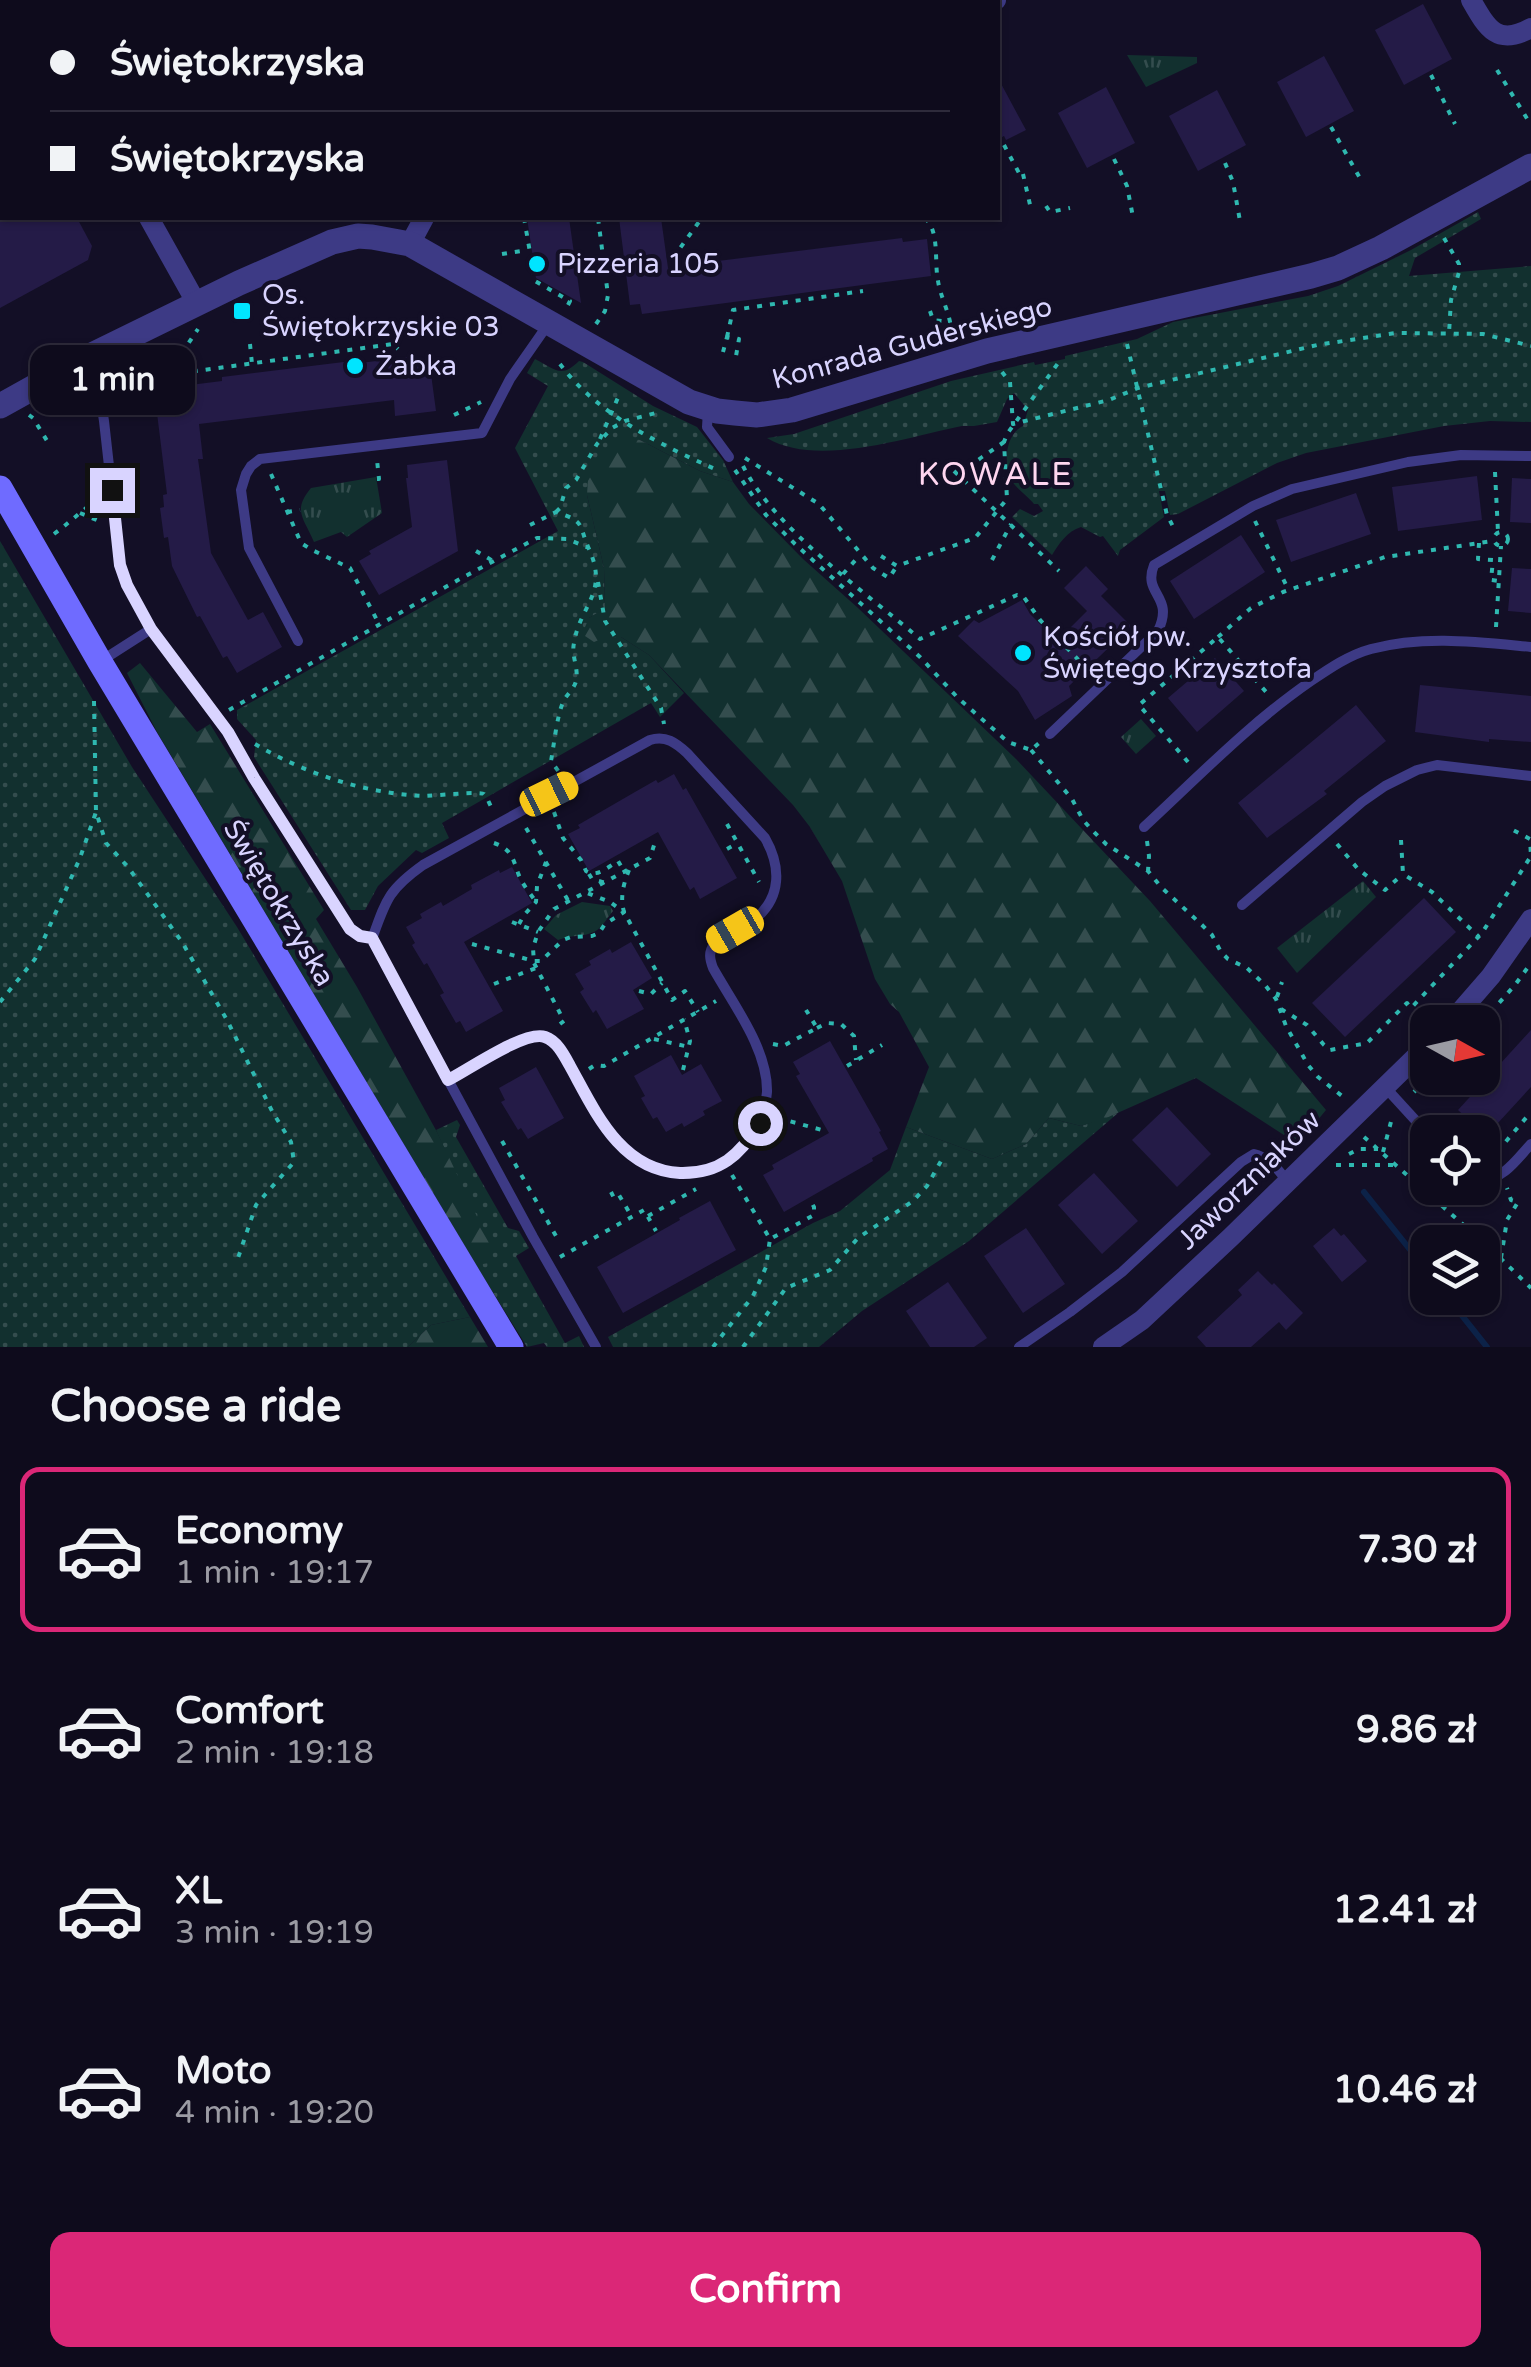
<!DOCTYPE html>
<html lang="en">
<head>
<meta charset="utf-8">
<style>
  body { margin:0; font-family:"Varela Round",sans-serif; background:#1c1929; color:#f1f3f6; height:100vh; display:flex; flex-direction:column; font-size:38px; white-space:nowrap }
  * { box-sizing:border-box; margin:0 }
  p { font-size:32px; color:#9b9ba3 }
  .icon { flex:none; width:55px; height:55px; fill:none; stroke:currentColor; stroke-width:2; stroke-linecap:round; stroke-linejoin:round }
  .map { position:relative; height:1347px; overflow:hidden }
  .drawer { display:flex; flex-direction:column; background:#0e0b1c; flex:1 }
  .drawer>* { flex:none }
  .top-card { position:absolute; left:0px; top:0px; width:1000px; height:220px; box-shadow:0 2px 8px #0004,0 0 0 2px #2e2b3b; display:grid; align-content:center; height:220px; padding:0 50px; background:#0e0b1c }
  .needle { width:65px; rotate:98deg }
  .tools { position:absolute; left:1410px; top:1005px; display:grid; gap:20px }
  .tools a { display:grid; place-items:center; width:90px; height:90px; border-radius:20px; background:#0e0b1c; box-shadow:0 2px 8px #0004,0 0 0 2px #2e2b3b; font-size:50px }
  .end { position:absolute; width:45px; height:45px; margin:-22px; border:12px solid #d9d4ff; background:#111; box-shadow:0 0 0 5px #111 }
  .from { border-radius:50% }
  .bubble { position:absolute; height:70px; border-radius:20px; background:#0e0b1c; box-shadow:0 2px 8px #0004,0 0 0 2px #2e2b3b; font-size:32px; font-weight:700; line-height:70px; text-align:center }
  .car { position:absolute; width:30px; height:60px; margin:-30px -15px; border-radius:12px; box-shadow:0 0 8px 2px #0007; background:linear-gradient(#f5c518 24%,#345 0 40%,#f5c518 0 76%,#345 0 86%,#f5c518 0) }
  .top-card b { display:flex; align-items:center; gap:35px; height:95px; font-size:38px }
  .top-card b+b { border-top:2px solid #2e2b3b }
  .top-card i { width:25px; height:25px; background:#f1f3f6 }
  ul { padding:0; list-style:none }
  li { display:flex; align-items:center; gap:30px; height:165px; margin:0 20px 15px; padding:0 30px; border:5px solid transparent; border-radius:20px }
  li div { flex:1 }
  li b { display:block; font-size:38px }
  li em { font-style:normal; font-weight:700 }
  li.selected { border-color:#db2777 }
  li>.icon { width:90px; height:90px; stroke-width:1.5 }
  h2 { padding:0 50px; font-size:45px; line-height:120px }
  .button { display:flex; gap:20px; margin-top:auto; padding:20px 50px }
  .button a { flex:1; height:115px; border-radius:20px; background:#db2777; color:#fff; font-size:40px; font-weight:700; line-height:115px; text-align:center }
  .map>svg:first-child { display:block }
</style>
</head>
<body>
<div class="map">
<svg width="1531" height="1347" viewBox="0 0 1531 1347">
  <defs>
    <pattern id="grass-dots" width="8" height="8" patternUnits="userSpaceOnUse" patternTransform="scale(2.5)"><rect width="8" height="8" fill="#12302f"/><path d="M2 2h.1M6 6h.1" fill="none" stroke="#344d4e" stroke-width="1.8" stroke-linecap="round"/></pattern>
    <pattern id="forest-firs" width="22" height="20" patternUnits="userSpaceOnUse" patternTransform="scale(2.5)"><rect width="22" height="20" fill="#12302f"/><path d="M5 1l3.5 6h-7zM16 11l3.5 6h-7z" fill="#344d4e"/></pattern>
    <pattern id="park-tufts" width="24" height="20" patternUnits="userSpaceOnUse" patternTransform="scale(2.5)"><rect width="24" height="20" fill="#12302f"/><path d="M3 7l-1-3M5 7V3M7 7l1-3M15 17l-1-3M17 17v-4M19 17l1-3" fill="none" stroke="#344d4e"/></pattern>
  </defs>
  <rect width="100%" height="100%" fill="#130f26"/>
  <g fill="url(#grass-dots)">
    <path d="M1478,212L1481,219L1415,258L1409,276L1531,266V422L1490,421L1444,426L1306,453L1277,463L1178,514L1170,515L1165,491H1159L1164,517L1120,550L1118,556L1103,536L1100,537L1081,527C1067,531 1059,544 1052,555L1012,517L1020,509L1034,516L1043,511L1038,504H1034C1028,496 1015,488 1011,479C1003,461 1006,434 1023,426L1028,410L1014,393L1007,399L997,422L974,426H962C907,437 817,468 767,438L794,434L951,381L1034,362L1035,365L1065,359V356L1137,339L1173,322L1308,296L1338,286L1411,250Z"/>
    <path d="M535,359C555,369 561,379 579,361L583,362L653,406L697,427L723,460L733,482L700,471L640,440L587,495L604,568L605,609L589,618L606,637H621L649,655L684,693L660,717L651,703L442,823L449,838L422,853L416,850L378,886L365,910H351L254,757L256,740L237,719V710L558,531L515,448L548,386L527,373Z"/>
    <path d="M0,541L132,767L237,927L470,1317L431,1325L408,1347H0Z"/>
    <path d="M1118,1113L969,1241L862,1311L819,1347H613L608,1337L813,1223L840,1211L890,1170L906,1127L992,1159L1026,1144L1049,1118L1081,1126Z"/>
    <path d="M457,1120L460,1125L456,1137L508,1228L519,1231L529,1248L516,1256L565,1343L579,1336L584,1347H547L544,1343L527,1347L476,1265L462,1189L436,1130Z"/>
  </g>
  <g fill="url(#forest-firs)">
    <path d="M622,438L640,440L700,471L733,482L749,504L803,559L858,608L1016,759L1150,901L1326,1110L1298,1144L1196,1078L1104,1119L1081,1126L1049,1118L1026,1144L992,1159L906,1127L929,1067L899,1012L890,1004L875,979L842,881L810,827L793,805L649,655L621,637H606L594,642L582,634L589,618L605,608L604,568L587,495L589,463Z"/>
    <path d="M140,663L197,732L210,724L324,910L316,919L357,987L437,1132L489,1242V1263L476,1265L157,732L127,673Z"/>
    <path d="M470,1317L488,1347H408L431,1325Z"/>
  </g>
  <g fill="url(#park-tufts)">
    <path d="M1127,55L1197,57V63L1146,87Z"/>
    <path d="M376,477L382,513L347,537L341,532L314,542C304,518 292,511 311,488Z"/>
    <path d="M1141,719L1156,736L1136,754L1121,737Z"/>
    <path d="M1363,881L1376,897L1297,973L1277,948Z"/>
    <path d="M582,902L610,906L613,911C607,918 602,928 594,932C583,937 570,935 558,940L544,929L556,915Z"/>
  </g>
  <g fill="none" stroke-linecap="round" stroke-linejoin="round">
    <g stroke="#0c2248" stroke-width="6">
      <path d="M1364,1192L1428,1272"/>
      <path d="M1448,1298L1487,1347"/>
    </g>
  </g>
  <g fill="#241b47">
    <path d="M1423,4L1452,59L1404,85L1375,30Z"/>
    <path d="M1324,56L1354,111L1306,137L1277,82Z"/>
    <path d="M998,78L1026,130L1006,140L1004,136L998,139Z"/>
    <path d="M1106,87L1135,143L1087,168L1058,113Z"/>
    <path d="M1217,90L1246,145L1198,171L1169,116Z"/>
    <path d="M0,218H77L92,246L88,260L0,308Z"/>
    <path d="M527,218H569L581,303L536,278Z"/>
    <path d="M619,218H661L668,268L677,267V270L711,266L710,262L902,238L903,242L927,239L931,276L642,314L640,304L630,305Z"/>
    <path d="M409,357L410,361L429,359L436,411L395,416L394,400L199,424L203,459H198L211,553L248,620L263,612L282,647L237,673L227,656L223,658L200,616L197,617L172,566L168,537L164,538L160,508L164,507L163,495L167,494L156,405L174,387L222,381V377L360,360V363Z"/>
    <path d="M447,460L458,551L379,595L359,561L371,554L369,551L412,527L406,478H408L407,465Z"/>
    <path d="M1477,476L1482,520L1398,531L1392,487Z"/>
    <path d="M1512,478L1531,479V523L1510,522Z"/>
    <path d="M1356,493L1371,534L1291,562L1276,520Z"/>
    <path d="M1241,535L1265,572L1194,619L1170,581Z"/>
    <path d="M1086,566L1108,589L1101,596L1131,626L1069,686L1072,696L1035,720L1018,691L958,636L974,620L979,623L1022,600L1030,614L1057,641L1087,611L1064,588Z"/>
    <path d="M1512,568L1531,569V613L1508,611Z"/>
    <path d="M1215,658L1244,691L1197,732L1168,698Z"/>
    <path d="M1420,685L1531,696V742L1489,739V742L1415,732Z"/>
    <path d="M1356,705L1386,741L1324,791L1327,794L1267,838L1238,803Z"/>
    <path d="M674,774L683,790L686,788L737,878L700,899L694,887L690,890L658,832L589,871L568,834L580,828L578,825L635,792L656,780L658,783Z"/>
    <path d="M512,867L532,903L464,942L503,1011L466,1032L460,1021L456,1023L440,995L444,993L427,963L424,965L412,945L415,943L406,927L422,918L420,914L441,902L443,906L472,889L471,885L499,870L500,873Z"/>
    <path d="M1424,898L1456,932L1345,1037L1312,1003Z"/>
    <path d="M631,942L652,978L633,990L644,1009L607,1029L596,1010L593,1013L580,992L584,989L575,974L591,965L589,961L610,949L612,953Z"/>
    <path d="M1531,1030V1087L1486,1136L1458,1110Z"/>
    <path d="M830,1041L881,1131L879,1132L888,1149L872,1158L873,1161L784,1212L763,1175L774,1169L772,1165L829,1133L796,1076L800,1074L793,1062Z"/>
    <path d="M671,1055L682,1075L701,1064L722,1101L703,1111L705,1115L684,1127L682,1123L666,1132L657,1117L653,1119L641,1098L645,1096L634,1076Z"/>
    <path d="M536,1067L564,1118L528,1139L521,1128L518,1130L501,1102L505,1100L499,1088Z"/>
    <path d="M1167,1107L1211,1154L1177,1187L1132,1140Z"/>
    <path d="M1094,1173L1138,1221L1102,1254L1058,1205Z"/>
    <path d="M710,1201L736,1250L623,1313L597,1267L680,1220L679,1218Z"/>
    <path d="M1026,1228L1065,1284L1023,1313L984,1256Z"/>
    <path d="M1334,1228L1341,1236L1344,1234L1367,1261L1342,1282L1313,1246Z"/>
    <path d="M1258,1271L1272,1285L1274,1283L1303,1313L1286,1330L1279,1322L1251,1347H1206L1197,1337L1242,1295L1238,1290Z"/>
    <path d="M948,1282L987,1338L974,1347H930L906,1311Z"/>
  </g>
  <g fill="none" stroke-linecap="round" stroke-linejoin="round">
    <g stroke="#2fb8b0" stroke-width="4" stroke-dasharray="5 8" stroke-linecap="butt">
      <path d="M1497,70L1531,125"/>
      <path d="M1431,75L1455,124"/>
      <path d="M1331,127L1361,180"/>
      <path d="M1004,145L1019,173"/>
      <path d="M1114,159L1127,186L1133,217"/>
      <path d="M1225,163L1233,182L1240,221"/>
      <path d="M1023,174L1031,209"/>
      <path d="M1046,206L1050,212L1070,208"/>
      <path d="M524,218L535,281L570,301L568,305"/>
      <path d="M925,218C940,232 934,261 938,281C941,300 953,318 951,337"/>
      <path d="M1444,238L1459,264V272L1451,300L1449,333"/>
      <path d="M502,254L527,250"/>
      <path d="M673,258L701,219"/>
      <path d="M930,311L933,320L950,322"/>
      <path d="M596,324L605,311L608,295L598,218"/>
      <path d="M727,337L733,310L863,291"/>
      <path d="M250,344L252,364"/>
      <path d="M1127,344L1167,515L1176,532"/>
      <path d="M155,350L166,373"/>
      <path d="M723,352L727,337L739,339L736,356"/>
      <path d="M560,364C597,414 659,444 715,469"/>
      <path d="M1002,372L1010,382L1013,424L1109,400L1138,388L1317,345L1396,333L1483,334L1531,346"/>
      <path d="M167,375L393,344L398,349"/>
      <path d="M167,375L198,329"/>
      <path d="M29,415L33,418L49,444"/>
      <path d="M454,415L481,402"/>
      <path d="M600,439L620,393"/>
      <path d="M745,458L819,504L873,568L889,578L897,566"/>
      <path d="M743,466C775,529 865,592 920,639L1017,595L1023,596L1040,620L1092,674"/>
      <path d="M968,467L1004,442"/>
      <path d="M735,470L766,515L795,544L920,657L958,698L1008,742L1031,750L1039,743"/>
      <path d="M954,471L1059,571"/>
      <path d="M1495,472L1498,532"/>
      <path d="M271,474L301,543L312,550L350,568L380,626"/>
      <path d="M377,479H379L377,460"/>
      <path d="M287,512L300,510"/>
      <path d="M556,512L560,508L566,488L576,480L597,444L612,428L625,421L656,413"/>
      <path d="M80,513L99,521"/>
      <path d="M1255,521L1288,589"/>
      <path d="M530,525L556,512C586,522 578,524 589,549C609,593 580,605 574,643C571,656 579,668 576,681C574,689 568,693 564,700C557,714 554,745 551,761L559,772"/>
      <circle cx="1501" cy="539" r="7"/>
      <path d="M54,534C69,523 81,511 97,500"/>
      <path d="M1479,543L1478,559L1493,560L1491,580L1499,581"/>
      <path d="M476,551L493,561"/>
      <path d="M881,556L897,566L975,538L1007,499L1004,442L1007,434L1061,359"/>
      <path d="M992,560L1011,524"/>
      <path d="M843,574L860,555"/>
      <path d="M598,582L605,621L661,708L664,724"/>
      <path d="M1496,627L1501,546"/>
      <path d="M1218,637L1251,608L1283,592L1385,557L1493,541"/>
      <path d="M94,701L96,812L106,843L128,867L182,942L227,1020L272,1111L291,1142L294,1162L256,1205L238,1258"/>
      <path d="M229,710L458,580L537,538L567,539L589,548"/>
      <path d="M255,744C306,774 364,793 423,796C433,796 480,791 484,794C488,798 489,804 492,808"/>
      <path d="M1031,750L1072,799L1083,820L1092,830L1106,844L1148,871L1161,887L1202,925L1212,935L1221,952L1228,959L1247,968L1265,985L1276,999L1286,1026L1308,1065L1318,1077L1342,1096"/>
      <path d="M1188,762L1139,705L1218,637L1267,693"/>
      <path d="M554,812L563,838L581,860L586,871C597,878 608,867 618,861L625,873"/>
      <path d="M727,824L759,882"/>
      <path d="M526,828L569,902"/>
      <path d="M1401,840L1403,874L1432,892L1479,937"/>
      <path d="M1147,841L1149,856L1148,871"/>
      <path d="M494,843C511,849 513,858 518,873C522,884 530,893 536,902"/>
      <path d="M1337,844L1358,869L1385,890L1403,874"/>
      <path d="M727,849L738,843"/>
      <path d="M629,870C623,885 620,898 624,912L672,1000L685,991L698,1012"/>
      <path d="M589,874L592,879L606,883"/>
      <path d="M512,922L538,932"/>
      <path d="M519,924L524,915L536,902L537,886L546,862"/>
      <path d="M472,944L534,961H541L563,940L571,937L592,936L599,933L605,924L624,912L610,902L587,893"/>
      <path d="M494,984L536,968"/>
      <path d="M639,991L651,994L662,983"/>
      <path d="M1277,997L1282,982"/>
      <path d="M0,1002L35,959L80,858L96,812"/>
      <path d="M1281,1009L1307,1025L1324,1045L1330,1050L1367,1043L1407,1003L1411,1008L1482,933L1531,856L1530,839L1513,830"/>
      <path d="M1482,1022L1515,985L1531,963"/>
      <path d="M560,1024L564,1021L534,963L533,948L538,932L554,909L650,858L656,839"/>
      <path d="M817,1028L827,1023L841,1024L854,1036L856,1060"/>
      <path d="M654,1039L689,1047"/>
      <path d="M773,1044L783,1046L817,1028L806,1010"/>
      <path d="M847,1066L882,1045"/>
      <path d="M589,1069L595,1065L604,1066L716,1001"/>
      <path d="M683,1070L690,1041L684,1019"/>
      <path d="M1414,1092L1428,1078"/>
      <path d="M778,1118L822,1130"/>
      <path d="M1364,1137L1493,1251L1531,1288"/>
      <path d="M502,1141L556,1236L555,1242"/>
      <path d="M1482,1147L1502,1146L1531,1112"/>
      <path d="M1383,1152L1392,1118"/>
      <path d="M1349,1154L1359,1149H1378"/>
      <path d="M1336,1165H1396"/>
      <path d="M732,1175L770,1239L814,1215V1207L810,1200"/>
      <path d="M611,1192L614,1198L619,1195L632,1217"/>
      <path d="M648,1216L696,1189"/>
      <path d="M560,1257L644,1210L656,1231"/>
      <path d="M1501,1258L1507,1220L1518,1202L1511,1200L1507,1188"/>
      <path d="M713,1347L753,1296L766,1267L770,1239"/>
      <path d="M743,1347L786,1288L830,1270L858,1238L913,1201L927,1186L941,1161"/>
    </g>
    <g stroke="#3d3a85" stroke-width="10">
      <path d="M90,357L99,389L104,421L120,565L127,585L151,629L228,732L254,778L350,929L360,936L372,939L533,1237L596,1347"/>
      <path d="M708,411L707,427L729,457"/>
      <path d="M298,641L249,548L241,490L246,474L251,466L260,459L482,433L510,379L549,323"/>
      <path d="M101,661L151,629"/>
      <path d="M1050,734L1158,631C1175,595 1142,595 1154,565L1253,506L1292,489L1408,462L1461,455L1531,456"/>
      <path d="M1144,827C1198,777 1250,723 1311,681C1330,668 1349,655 1371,649C1424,635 1478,642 1531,647"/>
      <path d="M1242,905L1362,802L1385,786L1417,770L1437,765L1531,776"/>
      <path d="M372,939C386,900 388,890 423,865L650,740C666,735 676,743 687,753L765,838C781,866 782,897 755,919C744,929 722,932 714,945C708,952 710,960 713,968C733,1004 768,1049 767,1092C765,1116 756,1135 738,1152C722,1167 705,1173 683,1173C620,1171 596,1112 569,1064C563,1054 556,1040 544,1037C523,1031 468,1070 448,1080"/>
      <path d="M1385,1087L1428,1134"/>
      <path d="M1482,1180C1504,1179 1517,1159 1531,1144"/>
      <path d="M1019,1347L1070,1312L1122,1272L1241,1162L1254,1154C1270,1158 1277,1168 1287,1181"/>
    </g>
    <g stroke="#3d3a85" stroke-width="20">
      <path d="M26,0L27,2"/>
      <path d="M877,0L886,2"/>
      <path d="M1471,0C1487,28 1497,47 1531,28"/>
      <path d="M800,2L808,0"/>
      <path d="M991,2L996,0"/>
      <path d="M149,218L197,304"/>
      <path d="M410,244L424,218"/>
      <path d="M1451,1022L1491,976L1531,919"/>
      <path d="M1103,1347L1142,1320L1231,1237L1428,1045"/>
    </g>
    <path stroke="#3d3a85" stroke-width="25" d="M0,406L90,356L239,283L332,242L358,236L372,237L410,244L689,402L717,411L735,413L757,415L792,410L987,351L1311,276L1338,268L1381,248L1531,166"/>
    <path stroke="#6f6bff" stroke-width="25" d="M0,488L100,662L511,1347"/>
  </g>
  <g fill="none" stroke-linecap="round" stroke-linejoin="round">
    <path stroke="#d9d4ff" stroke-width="12" d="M112,490L120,565L127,585L151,629L228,732L254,778L350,929L360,936L372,938L448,1080C468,1070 525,1030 545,1037C557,1041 564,1055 570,1066C595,1111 620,1170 680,1173C720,1174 740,1155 760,1123"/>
  </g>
  <g fill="#00e5ff" stroke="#130f26" stroke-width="4">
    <circle cx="537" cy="264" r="10"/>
    <rect x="232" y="301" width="20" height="20" rx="5"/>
    <circle cx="355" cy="366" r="10"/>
    <circle cx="1023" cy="653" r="10"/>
  </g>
  <g text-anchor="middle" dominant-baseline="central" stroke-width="8" stroke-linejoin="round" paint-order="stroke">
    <g font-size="28" fill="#d9d4ff" stroke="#130f26" text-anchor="start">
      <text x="557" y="264">Pizzeria 105</text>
      <text x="262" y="295">Os.<tspan x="262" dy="32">Świętokrzyskie 03</tspan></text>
      <text x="375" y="366">Żabka</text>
      <text x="1043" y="637">Kościół pw.<tspan x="1043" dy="32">Świętego Krzysztofa</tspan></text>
    </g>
    <g font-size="28" fill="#d9d4ff" stroke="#130f26">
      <text transform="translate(912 343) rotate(-15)">Konrada Guderskiego</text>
      <text transform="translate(279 903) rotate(59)">Świętokrzyska</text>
      <text transform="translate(1249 1180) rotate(-44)">Jaworzniaków</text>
    </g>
    <g font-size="32" letter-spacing="2.5" fill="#ffd6f0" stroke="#130f26">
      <text x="996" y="475">KOWALE</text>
    </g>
  </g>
</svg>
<div class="tools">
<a><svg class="needle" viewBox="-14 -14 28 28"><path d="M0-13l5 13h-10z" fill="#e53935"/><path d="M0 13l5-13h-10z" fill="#9b9ba3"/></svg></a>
<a><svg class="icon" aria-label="locate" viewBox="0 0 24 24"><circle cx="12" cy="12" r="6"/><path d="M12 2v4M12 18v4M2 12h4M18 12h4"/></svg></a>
<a><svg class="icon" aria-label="layers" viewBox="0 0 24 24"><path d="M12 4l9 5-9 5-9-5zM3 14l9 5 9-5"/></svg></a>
</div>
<i class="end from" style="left:760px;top:1123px"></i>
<i class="end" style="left:112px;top:490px"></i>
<div class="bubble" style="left:30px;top:345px;width:165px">1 min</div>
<i class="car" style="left:549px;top:794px;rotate:64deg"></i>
<i class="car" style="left:735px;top:930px;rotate:240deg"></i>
<div class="top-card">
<b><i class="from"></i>Świętokrzyska</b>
<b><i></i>Świętokrzyska</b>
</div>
</div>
<section class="drawer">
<h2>Choose a ride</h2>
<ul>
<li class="selected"><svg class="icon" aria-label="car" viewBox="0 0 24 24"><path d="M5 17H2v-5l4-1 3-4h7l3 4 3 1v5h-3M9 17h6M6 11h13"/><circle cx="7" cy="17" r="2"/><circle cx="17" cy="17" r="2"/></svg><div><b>Economy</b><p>1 min · 19:17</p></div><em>7.30 zł</em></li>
<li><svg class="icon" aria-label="car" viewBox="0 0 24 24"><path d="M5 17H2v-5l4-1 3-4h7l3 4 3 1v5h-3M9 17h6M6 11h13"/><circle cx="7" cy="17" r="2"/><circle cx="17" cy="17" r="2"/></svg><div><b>Comfort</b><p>2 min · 19:18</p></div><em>9.86 zł</em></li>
<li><svg class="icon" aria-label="car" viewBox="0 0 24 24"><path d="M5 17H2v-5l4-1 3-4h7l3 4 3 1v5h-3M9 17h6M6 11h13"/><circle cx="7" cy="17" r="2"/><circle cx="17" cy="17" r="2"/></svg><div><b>XL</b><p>3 min · 19:19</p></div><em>12.41 zł</em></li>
<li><svg class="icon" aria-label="car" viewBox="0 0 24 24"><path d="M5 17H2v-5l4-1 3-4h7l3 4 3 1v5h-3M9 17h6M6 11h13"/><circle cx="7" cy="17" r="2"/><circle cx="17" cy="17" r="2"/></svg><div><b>Moto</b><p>4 min · 19:20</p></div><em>10.46 zł</em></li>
</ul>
<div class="button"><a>Confirm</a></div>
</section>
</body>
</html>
